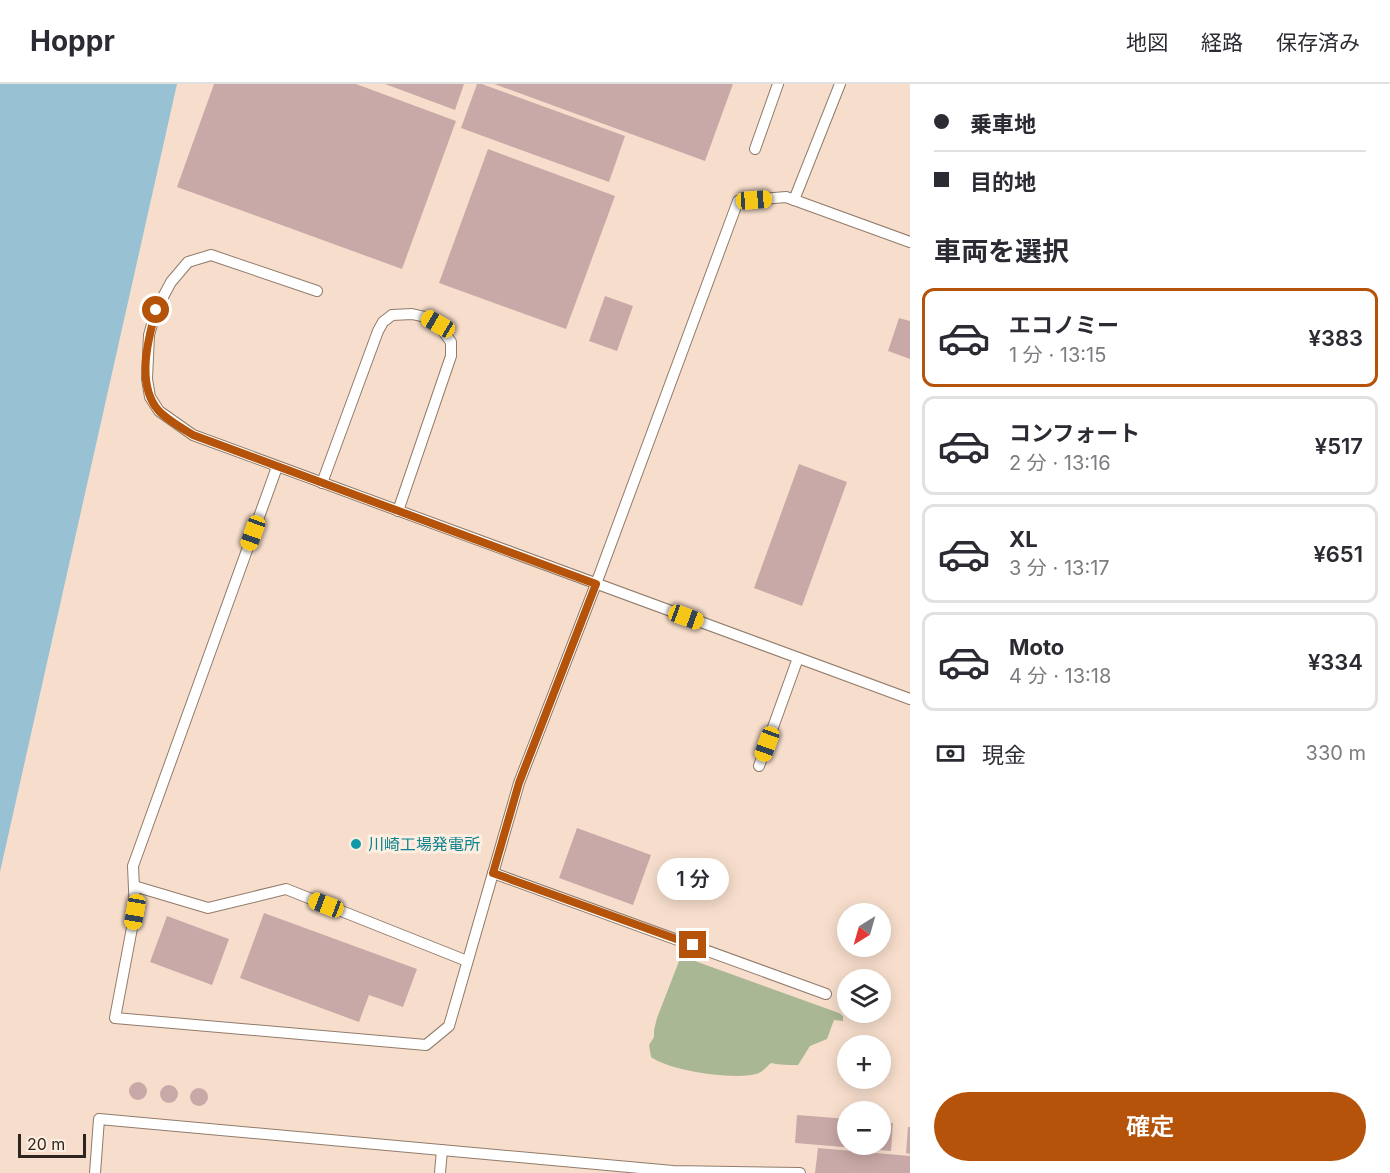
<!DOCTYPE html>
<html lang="ja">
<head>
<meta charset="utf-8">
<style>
  body { margin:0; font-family:Inter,"Noto Sans JP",sans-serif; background:#f2f2f3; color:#2b2b33; height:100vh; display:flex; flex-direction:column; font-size:22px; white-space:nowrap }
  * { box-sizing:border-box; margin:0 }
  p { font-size:20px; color:#7c7c81 }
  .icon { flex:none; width:33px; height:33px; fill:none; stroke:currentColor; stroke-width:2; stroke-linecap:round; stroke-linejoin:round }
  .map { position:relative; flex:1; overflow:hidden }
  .details { display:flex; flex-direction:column; background:#fff; width:480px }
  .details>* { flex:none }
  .top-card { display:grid; align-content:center; height:132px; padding:0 24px; background:#fff }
  .needle { width:39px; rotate:217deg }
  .tools { position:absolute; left:837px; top:819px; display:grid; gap:12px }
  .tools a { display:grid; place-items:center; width:54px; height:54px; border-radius:50%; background:#fff; box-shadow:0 3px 15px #0003; font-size:30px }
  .scale { position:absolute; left:18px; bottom:15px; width:68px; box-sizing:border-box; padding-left:6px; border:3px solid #2e251e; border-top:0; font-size:16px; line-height:21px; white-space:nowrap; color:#2e251e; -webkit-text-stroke:4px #fdeee2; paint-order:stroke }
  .end { position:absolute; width:27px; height:27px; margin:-14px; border:8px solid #b45309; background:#fff; box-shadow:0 0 0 3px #fff }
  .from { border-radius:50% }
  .bubble { position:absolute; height:42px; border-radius:21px; background:#fff; box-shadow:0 3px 15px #0003; font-size:20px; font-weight:600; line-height:42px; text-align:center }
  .car { position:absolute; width:18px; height:36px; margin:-18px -9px; border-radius:8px; box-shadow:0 0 4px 2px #0007; background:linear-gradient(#f5c518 24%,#345 0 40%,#f5c518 0 76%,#345 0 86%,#f5c518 0) }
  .top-card b { display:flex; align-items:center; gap:21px; height:57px; font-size:22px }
  .top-card b+b { border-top:2px solid #e1e1e2 }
  .top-card i { width:15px; height:15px; background:#2b2b33 }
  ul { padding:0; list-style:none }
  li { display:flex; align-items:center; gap:18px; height:99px; margin:0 12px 9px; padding:0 12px; border:3px solid #e1e1e2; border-radius:12px }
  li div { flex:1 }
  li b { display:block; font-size:22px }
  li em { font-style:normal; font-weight:600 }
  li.selected { border-color:#b45309 }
  li>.icon { width:54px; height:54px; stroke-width:1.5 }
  h2 { padding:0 24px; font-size:27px; line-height:72px }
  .pay { display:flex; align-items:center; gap:15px; height:66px; padding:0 24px; font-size:22px }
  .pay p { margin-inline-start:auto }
  .action { display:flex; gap:12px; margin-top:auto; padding:12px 24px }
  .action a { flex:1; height:69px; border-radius:36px; background:#b45309; color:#fff; font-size:24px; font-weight:600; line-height:69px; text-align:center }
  header { display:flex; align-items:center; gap:36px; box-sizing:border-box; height:84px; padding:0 30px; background:#fff; border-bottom:2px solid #e1e1e2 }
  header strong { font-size:28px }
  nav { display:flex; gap:33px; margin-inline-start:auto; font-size:21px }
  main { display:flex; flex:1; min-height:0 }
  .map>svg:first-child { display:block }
</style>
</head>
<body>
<header>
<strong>Hoppr</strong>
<nav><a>地図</a><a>経路</a><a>保存済み</a></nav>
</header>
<main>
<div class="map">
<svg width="910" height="1089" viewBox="0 0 910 1089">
  <rect width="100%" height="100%" fill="#f7decc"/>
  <path fill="#a9b794" d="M681,872L839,929L843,932V937L834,936L827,955L810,962L798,981C788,981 780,981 771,979C766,983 763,988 756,990C733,996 670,987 651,973L649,961L654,953V946L657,934Z"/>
  <path fill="#98c2d4" d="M0,0H177L0,788Z"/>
  <g fill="#c9a9a7">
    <path d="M214,0H356L456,37L402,185L177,103Z"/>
    <path d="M385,0H464L455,26Z"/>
    <path d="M477,0H482L625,52L609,98L461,44Z"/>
    <path d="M494,0H733L705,77Z"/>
    <path d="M488,65L615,112L566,245L439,199Z"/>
    <path d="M605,212L633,222L617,267L589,257Z"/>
    <path d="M899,234L910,237V275L888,267Z"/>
    <path d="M799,380L847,398L802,522L754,504Z"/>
    <path d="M577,744L651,771L633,821L559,794Z"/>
    <path d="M264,829L417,885L403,923L369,911L359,938L240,894Z"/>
    <path d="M167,832L229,855L212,901L150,878Z"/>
    <circle cx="138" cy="1007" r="9"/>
    <circle cx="169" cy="1010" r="9"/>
    <circle cx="199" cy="1013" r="9"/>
    <path d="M797,1031L848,1035V1060H880V1038L893,1039L891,1067L795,1059Z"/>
    <path d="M908,1043H910V1070L906,1069Z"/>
    <path d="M818,1064L910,1072V1089H815Z"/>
  </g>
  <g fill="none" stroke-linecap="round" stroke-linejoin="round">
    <g stroke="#917b6a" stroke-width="12">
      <g id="service">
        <path d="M755,65L778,0"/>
        <path d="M794,116L840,0"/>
        <path d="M317,207L211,171L188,178L171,198L156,226L149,251L147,295L150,313L159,327L193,351L910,615"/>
        <path d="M277,383L133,782L135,828L115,934L426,961L449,942L519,699L596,500L738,117L786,113L910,158"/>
        <path d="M322,399L378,247L383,238L392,231L412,230L425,233L438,240L451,258V272L398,427"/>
        <path d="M759,682L798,574"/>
        <path d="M493,789L826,910"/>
        <path d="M134,802L208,824L286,805L467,877"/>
        <path d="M95,1089L99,1035L673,1087L800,1089"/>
        <path d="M440,1089L442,1066"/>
      </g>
    </g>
    <use href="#service" stroke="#fff" stroke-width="10"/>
  </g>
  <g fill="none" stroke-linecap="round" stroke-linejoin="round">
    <path stroke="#b45309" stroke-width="8" d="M156,226C148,255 136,300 158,326C167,336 182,344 193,351L596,500L519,699L493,789L693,861"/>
  </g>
  <circle fill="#0f9aa8" stroke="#fdeee2" stroke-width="2" cx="356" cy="760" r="6"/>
  <g text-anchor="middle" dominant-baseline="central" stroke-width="6" stroke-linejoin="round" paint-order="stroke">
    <g font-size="16" fill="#0d838f" stroke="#fdeee2" text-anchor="start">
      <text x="368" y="760">川崎工場発電所</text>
    </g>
  </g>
</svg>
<div class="tools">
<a><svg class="needle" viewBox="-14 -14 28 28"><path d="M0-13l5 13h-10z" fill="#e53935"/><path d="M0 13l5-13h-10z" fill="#7c7c81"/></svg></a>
<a><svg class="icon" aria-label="layers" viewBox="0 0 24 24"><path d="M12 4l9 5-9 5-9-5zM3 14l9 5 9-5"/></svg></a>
<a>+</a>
<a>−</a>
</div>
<div class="scale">20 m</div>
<i class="end from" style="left:156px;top:226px"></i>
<i class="end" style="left:693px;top:861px"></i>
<div class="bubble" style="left:657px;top:774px;width:72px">1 分</div>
<i class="car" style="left:754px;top:116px;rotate:86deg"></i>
<i class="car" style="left:438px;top:240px;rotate:300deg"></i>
<i class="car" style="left:253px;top:449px;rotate:200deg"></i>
<i class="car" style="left:686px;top:533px;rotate:110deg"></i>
<i class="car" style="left:767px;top:660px;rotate:200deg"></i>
<i class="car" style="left:326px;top:821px;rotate:291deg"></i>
<i class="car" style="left:135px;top:828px;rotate:190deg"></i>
</div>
<section class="details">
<div class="top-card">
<b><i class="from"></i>乗車地</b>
<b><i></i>目的地</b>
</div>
<h2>車両を選択</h2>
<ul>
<li class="selected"><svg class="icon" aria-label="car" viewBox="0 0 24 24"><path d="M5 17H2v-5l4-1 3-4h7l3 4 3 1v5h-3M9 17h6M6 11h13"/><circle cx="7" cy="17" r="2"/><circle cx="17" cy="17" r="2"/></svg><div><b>エコノミー</b><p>1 分 · 13:15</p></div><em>¥383</em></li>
<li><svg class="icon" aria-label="car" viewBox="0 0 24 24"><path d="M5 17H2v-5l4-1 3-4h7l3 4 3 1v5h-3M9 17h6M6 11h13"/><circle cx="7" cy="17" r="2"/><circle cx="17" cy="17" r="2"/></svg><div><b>コンフォート</b><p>2 分 · 13:16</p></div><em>¥517</em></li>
<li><svg class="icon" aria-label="car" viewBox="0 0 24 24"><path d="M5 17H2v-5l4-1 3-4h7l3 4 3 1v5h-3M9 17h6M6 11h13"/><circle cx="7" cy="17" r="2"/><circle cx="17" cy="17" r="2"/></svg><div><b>XL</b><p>3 分 · 13:17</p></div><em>¥651</em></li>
<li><svg class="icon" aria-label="car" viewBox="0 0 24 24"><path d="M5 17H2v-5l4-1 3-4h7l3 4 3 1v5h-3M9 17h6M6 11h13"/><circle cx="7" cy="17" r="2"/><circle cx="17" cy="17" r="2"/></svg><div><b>Moto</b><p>4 分 · 13:18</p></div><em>¥334</em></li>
</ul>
<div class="pay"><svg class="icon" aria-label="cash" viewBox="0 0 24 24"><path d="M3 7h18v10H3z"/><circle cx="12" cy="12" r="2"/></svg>現金<p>330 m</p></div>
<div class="action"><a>確定</a></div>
</section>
</main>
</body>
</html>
